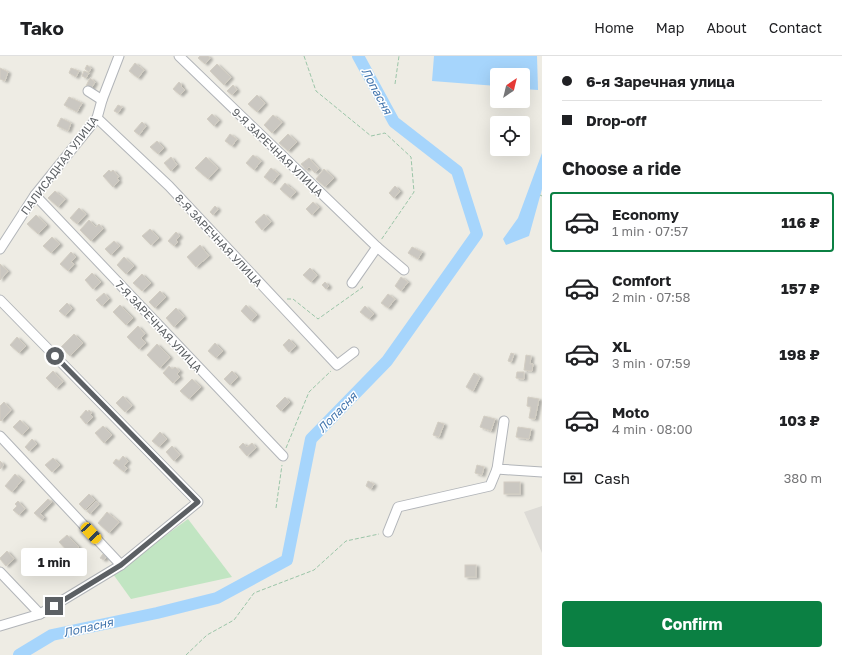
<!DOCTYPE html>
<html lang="en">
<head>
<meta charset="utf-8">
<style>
  body { margin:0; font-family:"Golos Text",sans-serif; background:#f6f6f6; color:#202124; height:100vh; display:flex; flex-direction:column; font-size:15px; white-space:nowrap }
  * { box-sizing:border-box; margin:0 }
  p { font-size:13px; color:#757577 }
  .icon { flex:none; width:22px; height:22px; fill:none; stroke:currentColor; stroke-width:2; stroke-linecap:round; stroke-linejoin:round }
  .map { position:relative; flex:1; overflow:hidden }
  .side { display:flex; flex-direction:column; background:#fff; width:300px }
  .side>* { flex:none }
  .banner { display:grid; align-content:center; height:88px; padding:0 20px; background:#fff }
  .needle { width:26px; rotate:35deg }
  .controls { position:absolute; left:490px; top:12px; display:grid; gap:8px }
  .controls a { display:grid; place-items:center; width:40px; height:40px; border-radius:4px; background:#fff; box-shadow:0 4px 16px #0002; font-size:20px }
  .end { position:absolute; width:18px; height:18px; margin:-9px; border:5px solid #5c6064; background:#fff; box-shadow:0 0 0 2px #fff }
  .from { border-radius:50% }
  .bubble { position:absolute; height:28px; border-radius:4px; background:#fff; box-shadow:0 4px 16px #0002; font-size:13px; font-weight:700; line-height:28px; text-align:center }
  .car { position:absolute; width:12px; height:24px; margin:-12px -6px; border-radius:5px; box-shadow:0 0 3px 1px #0007; background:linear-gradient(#f5c518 24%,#345 0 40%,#f5c518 0 76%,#345 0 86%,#f5c518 0) }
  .banner b { display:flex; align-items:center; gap:14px; height:38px; font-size:15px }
  .banner b+b { border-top:1px solid #e0e0e0 }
  .banner i { width:10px; height:10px; background:#202124 }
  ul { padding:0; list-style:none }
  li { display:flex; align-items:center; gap:12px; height:60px; margin:0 8px 6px; padding:0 12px; border:2px solid transparent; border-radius:4px }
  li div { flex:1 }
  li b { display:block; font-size:15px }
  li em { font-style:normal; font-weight:700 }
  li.on { border-color:#0b8043 }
  li>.icon { width:36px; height:36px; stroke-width:1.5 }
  h2 { padding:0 20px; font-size:18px; line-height:48px }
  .pay { display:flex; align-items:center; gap:10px; height:44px; padding:0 20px; font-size:15px }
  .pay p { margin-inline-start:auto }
  .cta { display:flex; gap:8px; margin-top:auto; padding:8px 20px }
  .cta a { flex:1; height:46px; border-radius:4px; background:#0b8043; color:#fff; font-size:16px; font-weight:700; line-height:46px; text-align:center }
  header { display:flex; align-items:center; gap:24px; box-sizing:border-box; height:56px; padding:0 20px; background:#fff; border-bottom:1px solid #e0e0e0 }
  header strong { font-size:19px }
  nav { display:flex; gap:22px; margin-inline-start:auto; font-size:14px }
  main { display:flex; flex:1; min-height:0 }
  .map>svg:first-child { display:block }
</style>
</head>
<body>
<header>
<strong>Tako</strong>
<nav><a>Home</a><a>Map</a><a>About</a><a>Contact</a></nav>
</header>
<main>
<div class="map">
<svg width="542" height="599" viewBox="0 0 542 599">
  <defs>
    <filter id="shadow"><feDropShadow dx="3" dy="1.5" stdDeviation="1" flood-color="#0004"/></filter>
  </defs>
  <rect width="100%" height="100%" fill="#eeece4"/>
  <path fill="#dddbd6" d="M542,450V497L524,456Z"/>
  <path fill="#c1e5c2" d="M188,463L232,521L131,543L113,518Z"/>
  <g fill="#a6d5fc">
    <path d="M434,0H537L538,34L523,33V19H497V30L432,25Z"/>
    <path d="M542,97V133L529,180L506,189L503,183L518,162Z"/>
  </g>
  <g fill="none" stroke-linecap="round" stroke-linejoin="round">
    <path stroke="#a6d5fc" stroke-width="12" d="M19,599L52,579L157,557L217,542L287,504L311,383L387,305L477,178L457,115L394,66L358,0"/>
  </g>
  <g fill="#cac7c1" stroke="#d3cec3" filter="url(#shadow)">
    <path d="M200,0H208L210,2L205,8L198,2Z"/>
    <path d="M135,7L144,14L138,22L129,15Z"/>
    <path d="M217,8L231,21L224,29L210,15Z"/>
    <path d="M87,9L91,12L89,16L85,13Z"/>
    <path d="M0,12L8,16L5,25L0,23Z"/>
    <path d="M71,12L79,15L76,21L69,17Z"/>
    <path d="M84,15L89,17L86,22L82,20Z"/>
    <path d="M90,22L95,26L91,33L86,30Z"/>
    <path d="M179,26L182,29L181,30L185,34L180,39L173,33Z"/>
    <path d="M233,29L237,34L232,39L227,35Z"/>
    <path d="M257,39L265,47L257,56L248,48Z"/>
    <path d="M69,41L82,47L77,56L64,49Z"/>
    <path d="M118,49L122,51L118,57L114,55Z"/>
    <path d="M212,58L219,64L214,70L207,63Z"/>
    <path d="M273,59L282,66L272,77L264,69Z"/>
    <path d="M61,62L71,67L68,75L57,70Z"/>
    <path d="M142,66L146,70L139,79L134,75Z"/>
    <path d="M230,78L237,83L232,90L225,85Z"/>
    <path d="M288,78L297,86L288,95L279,87Z"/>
    <path d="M157,85L164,92L158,98L150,91Z"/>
    <path d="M253,99L261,105L254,114L246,107Z"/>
    <path d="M171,101L177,109L171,115L164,107Z"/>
    <path d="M206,101L218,112L208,123L195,112Z"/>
    <path d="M309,102L319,113L315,117L309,111L306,114L301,108Z"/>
    <path d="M271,112L279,118L272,127L264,121Z"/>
    <path d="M324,113L334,122L325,131L316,123Z"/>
    <path d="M109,114L111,116L113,114L119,121L117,122L119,125L113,131L103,120Z"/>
    <path d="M285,127L296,136L290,142L280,133Z"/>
    <path d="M395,130L400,135L394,142L389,137Z"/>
    <path d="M55,135L65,143L58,151L48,142Z"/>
    <path d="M313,146L319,151L312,159L306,153Z"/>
    <path d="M215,150L218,153L213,159L210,156Z"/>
    <path d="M79,152L86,158L77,168L70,162Z"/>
    <path d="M264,158L271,166L262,174L255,166Z"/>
    <path d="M36,159L47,169L38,178L27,168Z"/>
    <path d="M89,164L96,171L99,168L103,173L91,185L80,174Z"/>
    <path d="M150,173L159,182L151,189L142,180Z"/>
    <path d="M176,176L180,180L176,184L178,186L174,190L168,185Z"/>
    <path d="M52,181L60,188L51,197L43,190Z"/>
    <path d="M114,185L120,190L111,199L105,193Z"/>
    <path d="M200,189L209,200L196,211L187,201Z"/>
    <path d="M412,191L422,196L418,203L408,197Z"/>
    <path d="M71,196L76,201L71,206L74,208L68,215L60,208Z"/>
    <path d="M124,201L134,210L126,218L117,209Z"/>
    <path d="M0,208L8,215L0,224Z"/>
    <path d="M310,212L317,219L311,226L303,219Z"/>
    <path d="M92,217L101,226L93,233L85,224Z"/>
    <path d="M142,218L151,227L142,235L133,227Z"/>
    <path d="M401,221L408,226L401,235L395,230Z"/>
    <path d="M325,226L329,230L326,233L322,229Z"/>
    <path d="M160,235L166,241L155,252L149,246Z"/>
    <path d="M104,237L109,243L102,250L96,244Z"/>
    <path d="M388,238L395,243L388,252L381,247Z"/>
    <path d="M67,247L72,252L65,260L59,255Z"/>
    <path d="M120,249L133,262L126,269L113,256Z"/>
    <path d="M246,249L257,259L251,265L241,255Z"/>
    <path d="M365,250L374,258L369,263L360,256Z"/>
    <path d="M176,252L184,261L174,271L166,262Z"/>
    <path d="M138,270L145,278L141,282L146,287L139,293L127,281Z"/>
    <path d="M74,278L83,287L70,300L61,291Z"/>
    <path d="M17,281L26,290L19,297L10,289Z"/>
    <path d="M289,283L296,290L289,296L283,289Z"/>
    <path d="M215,287L223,295L216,302L208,295Z"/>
    <path d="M157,288L170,301L160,312L147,299Z"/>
    <path d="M511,297L514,298L511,306L508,305Z"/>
    <path d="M526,299L531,300L530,308H533L532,315L524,314Z"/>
    <path d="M169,310L172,313L175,311L180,315L177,318L180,321L173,327L163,317Z"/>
    <path d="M53,315L63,326L56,332L46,322Z"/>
    <path d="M232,315L238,321L230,329L224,323Z"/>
    <path d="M517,316H524V323L516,322Z"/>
    <path d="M474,317L480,321L473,335L466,331Z"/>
    <path d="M192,323L201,331L189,343L180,335Z"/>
    <path d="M123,340L132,350L125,356L116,347Z"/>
    <path d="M285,341L290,346L281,355L276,350Z"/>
    <path d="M528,341L539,343L535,363L529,362L531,351L527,350Z"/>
    <path d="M4,346L11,354L1,365L0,364V350Z"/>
    <path d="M86,354L88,356L89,354L92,357L90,358L93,361L86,368L80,361Z"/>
    <path d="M484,360L495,363L491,375L480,371Z"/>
    <path d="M20,364L29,372L22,379L13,371Z"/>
    <path d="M438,366L444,368L439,381L433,379Z"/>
    <path d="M103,370L112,379L104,387L95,377Z"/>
    <path d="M518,371L531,373L529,383L516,381Z"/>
    <path d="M160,376L167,383L159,391L152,385Z"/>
    <path d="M32,383L37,388L29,395L25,391Z"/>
    <path d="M243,387L247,391L252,387L256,392L247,400L239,391Z"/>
    <path d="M172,390L180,399L174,405L166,396Z"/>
    <path d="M123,400L128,405L124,410L127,412L124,416L113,407L116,403L119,405Z"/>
    <path d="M53,402L60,409L52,416L45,409Z"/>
    <path d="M0,405L4,409L0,413Z"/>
    <path d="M477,409L484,411L482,419L475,417Z"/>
    <path d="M15,418L22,424L12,436L5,430Z"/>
    <path d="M368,425L374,428L371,433L366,430Z"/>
    <rect x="504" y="426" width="16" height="12"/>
    <path d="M89,438L95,444L85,454L79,448Z"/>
    <path d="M48,443L52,446L40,458L44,461L42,464L34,457Z"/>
    <path d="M18,445L25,453L19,459L13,454L17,450L15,448Z"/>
    <path d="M96,445L99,448L90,458L87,455Z"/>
    <path d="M107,456L119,466L109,477L98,467Z"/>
    <path d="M67,479L79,491L71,499L59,486Z"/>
    <path d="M7,495L14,503L6,510L0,503V502Z"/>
    <path d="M103,498L106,501L104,504L100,502Z"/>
    <rect x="465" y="509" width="11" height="12"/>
  </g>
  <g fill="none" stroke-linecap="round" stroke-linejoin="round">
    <g stroke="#b2b5b9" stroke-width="11">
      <g id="minor">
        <path d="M179,0L377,191L404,214"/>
        <path d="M88,35L102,44"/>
        <path d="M97,62L169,130L337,309L354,296"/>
        <path d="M35,139L283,400"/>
        <path d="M0,193L35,139L97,62L102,44L119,0"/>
        <path d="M352,227L377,191"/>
        <path d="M0,244L198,446L121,509L40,558L0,570"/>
        <path d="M504,365L497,413L542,416"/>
        <path d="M0,380L121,509"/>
        <path d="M388,476L398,451L490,430L497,413"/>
        <path d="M0,516L40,558"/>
      </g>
    </g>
    <g stroke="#9bc5a8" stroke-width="1" stroke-dasharray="4 2" stroke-linecap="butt">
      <path d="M304,0L316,35L371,80L385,77L411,101L414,136L381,184"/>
      <path d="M395,28L399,0"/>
      <path d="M540,139L542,140"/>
      <path d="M287,243H293L318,263L363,231L361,229"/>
      <path d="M286,392L309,336L331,315"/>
      <path d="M276,452L282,409"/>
      <path d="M186,599L207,579L234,564L254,537L314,514L346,485L379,478"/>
    </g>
    <use href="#minor" stroke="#fff" stroke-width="9"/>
  </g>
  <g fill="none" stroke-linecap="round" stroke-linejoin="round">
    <path stroke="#5c6064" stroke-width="5" d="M54,550L121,509L198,446L55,300"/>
  </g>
  <g text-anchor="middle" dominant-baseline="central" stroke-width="3" stroke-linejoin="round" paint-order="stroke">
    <g font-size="11" fill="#5c6064" stroke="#fff">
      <text transform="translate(278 96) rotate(44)">9-Я ЗАРЕЧНАЯ УЛИЦА</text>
      <text transform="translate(59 109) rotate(-53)">ПАЛИСАДНАЯ УЛИЦА</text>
      <text transform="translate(219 184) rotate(47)">8-Я ЗАРЕЧНАЯ УЛИЦА</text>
      <text transform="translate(159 270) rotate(47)">7-Я ЗАРЕЧНАЯ УЛИЦА</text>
    </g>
    <g font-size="12" font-style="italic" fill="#4376ae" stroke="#fff">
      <text transform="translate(377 35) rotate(62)">Лопасня</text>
      <text transform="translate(337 356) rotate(-46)">Лопасня</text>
      <text transform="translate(88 571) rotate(-13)">Лопасня</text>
    </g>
  </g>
</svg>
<div class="controls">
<a><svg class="needle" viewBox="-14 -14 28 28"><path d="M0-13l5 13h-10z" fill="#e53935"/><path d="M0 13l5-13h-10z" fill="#757577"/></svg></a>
<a><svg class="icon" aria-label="locate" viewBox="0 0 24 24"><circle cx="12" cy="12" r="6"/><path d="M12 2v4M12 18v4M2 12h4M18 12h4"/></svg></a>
</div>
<i class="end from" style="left:55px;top:300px"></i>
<i class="end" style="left:54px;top:550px"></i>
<div class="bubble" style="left:21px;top:492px;width:66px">1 min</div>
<i class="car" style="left:91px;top:477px;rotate:137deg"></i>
</div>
<section class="side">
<div class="banner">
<b><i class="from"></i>6-я Заречная улица</b>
<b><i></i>Drop-off</b>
</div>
<h2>Choose a ride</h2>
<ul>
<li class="on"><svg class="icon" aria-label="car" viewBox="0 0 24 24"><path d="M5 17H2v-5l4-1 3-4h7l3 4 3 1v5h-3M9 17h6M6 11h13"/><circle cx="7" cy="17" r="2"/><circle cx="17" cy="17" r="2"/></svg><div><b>Economy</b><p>1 min · 07:57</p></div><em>116 ₽</em></li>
<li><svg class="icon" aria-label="car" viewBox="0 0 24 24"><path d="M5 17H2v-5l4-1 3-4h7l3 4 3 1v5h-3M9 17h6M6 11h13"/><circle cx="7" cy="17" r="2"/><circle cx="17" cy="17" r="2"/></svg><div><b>Comfort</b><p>2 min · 07:58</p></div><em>157 ₽</em></li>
<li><svg class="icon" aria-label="car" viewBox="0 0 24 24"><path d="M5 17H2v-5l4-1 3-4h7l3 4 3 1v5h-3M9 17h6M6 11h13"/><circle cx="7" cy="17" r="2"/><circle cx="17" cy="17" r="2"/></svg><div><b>XL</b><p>3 min · 07:59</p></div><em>198 ₽</em></li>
<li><svg class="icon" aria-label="car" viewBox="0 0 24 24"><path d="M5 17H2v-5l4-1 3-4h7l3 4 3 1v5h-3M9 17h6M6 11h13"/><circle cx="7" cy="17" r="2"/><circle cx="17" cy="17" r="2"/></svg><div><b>Moto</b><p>4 min · 08:00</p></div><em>103 ₽</em></li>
</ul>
<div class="pay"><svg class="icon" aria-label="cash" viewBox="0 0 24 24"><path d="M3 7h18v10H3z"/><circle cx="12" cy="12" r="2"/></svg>Cash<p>380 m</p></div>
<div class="cta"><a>Confirm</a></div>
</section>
</main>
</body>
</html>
